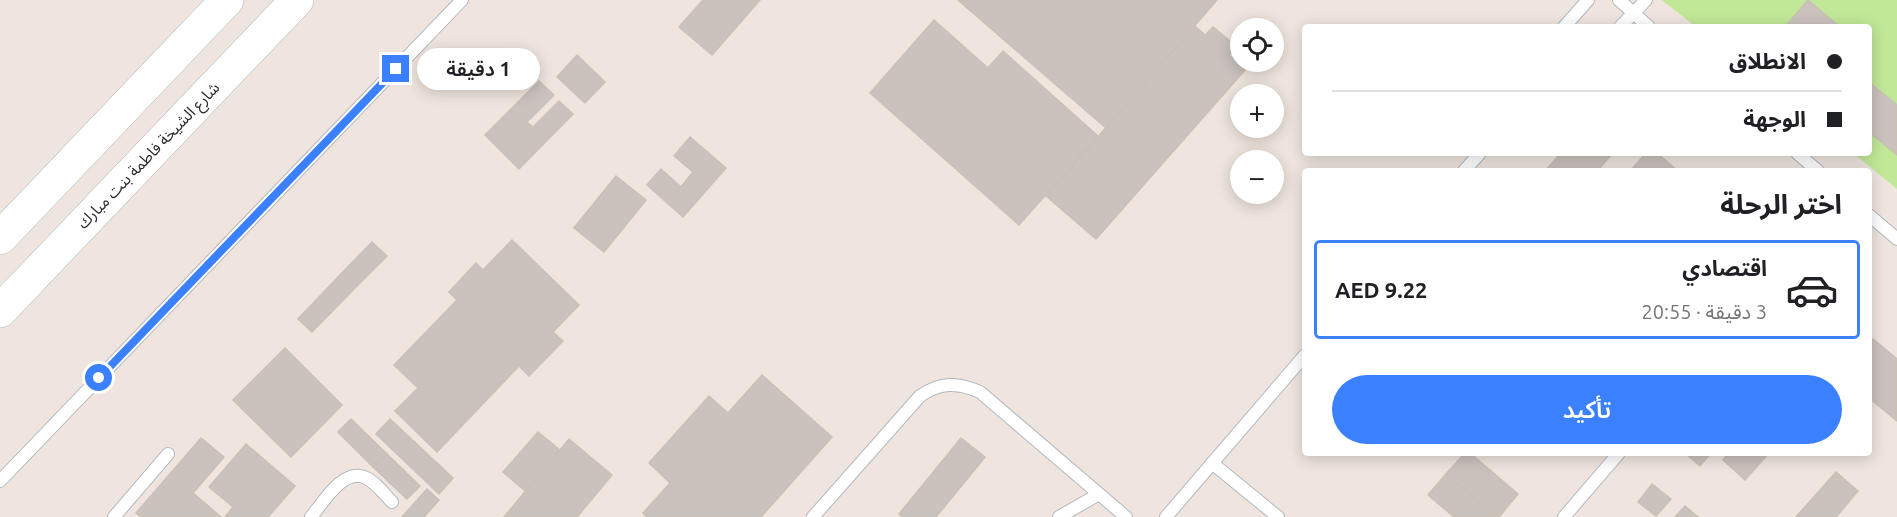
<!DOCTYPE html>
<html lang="ar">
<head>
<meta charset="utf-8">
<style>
  body { margin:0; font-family:Ubuntu,"Noto Sans Arabic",sans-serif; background:#f6f6f6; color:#202124; direction:rtl; height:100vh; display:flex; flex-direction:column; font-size:22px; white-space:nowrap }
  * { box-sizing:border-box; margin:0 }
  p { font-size:20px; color:#757577 }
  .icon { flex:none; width:33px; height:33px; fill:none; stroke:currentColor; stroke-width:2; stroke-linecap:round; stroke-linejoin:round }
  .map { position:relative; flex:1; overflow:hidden; direction:ltr }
  .details { position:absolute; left:1302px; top:168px; width:570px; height:288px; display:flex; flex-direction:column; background:#fff; border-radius:6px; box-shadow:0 3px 15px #0003; direction:rtl }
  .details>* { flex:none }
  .top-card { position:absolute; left:1302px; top:24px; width:570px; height:132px; border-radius:6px; box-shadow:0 3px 15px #0003; direction:rtl; display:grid; align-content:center; height:132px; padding:0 30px; background:#fff }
  .tools { position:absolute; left:1230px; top:18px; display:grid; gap:12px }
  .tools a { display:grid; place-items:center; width:54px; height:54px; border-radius:50%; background:#fff; box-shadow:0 3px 15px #0003; font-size:30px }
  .end { position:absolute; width:27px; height:27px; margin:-14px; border:8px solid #3a80ff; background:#fff; box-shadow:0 0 0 3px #fff }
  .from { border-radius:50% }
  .bubble { position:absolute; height:42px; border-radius:21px; background:#fff; box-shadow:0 3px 15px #0003; font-size:20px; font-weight:600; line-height:42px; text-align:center; direction:rtl }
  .top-card b { display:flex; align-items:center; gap:21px; height:57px; font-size:22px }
  .top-card b+b { border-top:2px solid #e0e0e0 }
  .top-card i { width:15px; height:15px; background:#202124 }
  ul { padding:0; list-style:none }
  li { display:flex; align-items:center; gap:18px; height:99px; margin:0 12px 9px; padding:0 18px; border:3px solid transparent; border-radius:6px }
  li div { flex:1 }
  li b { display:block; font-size:22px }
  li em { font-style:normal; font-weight:600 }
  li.selected { border-color:#3a80ff }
  li>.icon { width:54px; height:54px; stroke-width:1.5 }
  h2 { padding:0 30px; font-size:27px; line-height:72px }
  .primary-button { display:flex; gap:12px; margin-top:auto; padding:12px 30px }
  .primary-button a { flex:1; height:69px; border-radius:36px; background:#3a80ff; color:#fff; font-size:24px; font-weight:600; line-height:69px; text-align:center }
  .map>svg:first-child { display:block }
</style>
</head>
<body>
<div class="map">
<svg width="1897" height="517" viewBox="0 0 1897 517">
  <rect width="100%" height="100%" fill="#efe5de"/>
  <path fill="#c0e897" d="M1662,0H1897V189L1853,153H1869V27H1696Z"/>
  <g fill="#cac2bd" stroke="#cac0b7" stroke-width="1.5">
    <path d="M703,0H760L712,55L679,27Z"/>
    <path d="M958,0H1217L1106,128Z"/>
    <path d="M1808,0L1840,27H1785Z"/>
    <path d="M934,20L988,68L1003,51L1098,136L1019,225L870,93Z"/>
    <path d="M1195,26L1205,35L1213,27L1236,46L1229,55L1245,70L1096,239L1046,196Z"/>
    <path d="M577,55L605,82L585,103L557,77Z"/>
    <path d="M539,81L554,95L527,122L533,127L559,101L573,114L519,169L485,135Z"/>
    <path d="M1869,82L1897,105V155L1869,132Z"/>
    <path d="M690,137L726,168L683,217L647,185L661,169L681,187L693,172L674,156Z"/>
    <path d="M1561,153H1613L1597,171H1545Z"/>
    <path d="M1646,153H1657L1678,171H1630Z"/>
    <path d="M616,176L646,200L604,252L574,228Z"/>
    <path d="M512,240L579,305L553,332L563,341L529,376L519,366L437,452L395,411L418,388L394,365L457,300L449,292L476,263L483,270Z"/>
    <path d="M372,242L387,256L352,291L338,277Z"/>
    <path d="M338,277L352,291L312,332L298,319Z"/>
    <path d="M1873,339L1897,359V421L1869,398V344Z"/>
    <path d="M285,348L342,405L291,457L233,400Z"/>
    <path d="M762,375L832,437L761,517H647L643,513L670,483L649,463L709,396L728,413Z"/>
    <path d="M351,419L386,453L373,467L338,432Z"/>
    <path d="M390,419L453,478L439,494L376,434Z"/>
    <path d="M538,432L560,450L525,491L503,472Z"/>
    <path d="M201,438L224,457L193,493L221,517H141L136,513Z"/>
    <path d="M961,438L985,457L936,517H903L899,514Z"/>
    <path d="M569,439L612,475L577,517H504Z"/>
    <path d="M246,444L295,486L268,517H225L233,507L209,487Z"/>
    <path d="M386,453L420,486L407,499L373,467Z"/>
    <path d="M1465,453H1470L1518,494L1499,517H1496L1446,474Z"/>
    <path d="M1685,453H1711L1700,466Z"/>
    <path d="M1728,453H1769L1745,480L1723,460Z"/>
    <path d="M1836,472L1858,491L1836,517H1796Z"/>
    <path d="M1446,474L1496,517H1454L1428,495Z"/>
    <path d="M1652,484L1671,499L1656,516L1638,502Z"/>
    <path d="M427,489L439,500L424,517H402Z"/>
    <path d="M1685,506L1698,517H1675Z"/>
  </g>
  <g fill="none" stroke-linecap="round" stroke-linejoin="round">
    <g stroke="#b2b7c0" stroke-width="14">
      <g id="lane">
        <path d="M1619,0L1649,27"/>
        <path d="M1564,27L1588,0"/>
        <path d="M1620,27L1646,0"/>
        <path d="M1797,153L1818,171"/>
        <path d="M1464,171L1480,153"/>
        <path d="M1869,215L1897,239"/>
        <path d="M1212,463L1278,517"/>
        <path d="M0,481L462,0"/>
        <path d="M114,517L168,454"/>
        <path d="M311,517C323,503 342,469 364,477C375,481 384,494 392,502"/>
        <path d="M813,517L920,396C940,382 958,382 980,392L1126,517"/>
        <path d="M1059,517L1099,494"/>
        <path d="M1166,517L1305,355"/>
        <path d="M1564,517L1619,453"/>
      </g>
    </g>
    <g stroke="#b2b7c0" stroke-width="34">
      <g id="secondary">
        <path d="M0,238L227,0"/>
        <path d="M0,311L297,0"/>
      </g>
    </g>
    <use href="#lane" stroke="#fff" stroke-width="12"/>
    <use href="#secondary" stroke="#fff" stroke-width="33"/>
  </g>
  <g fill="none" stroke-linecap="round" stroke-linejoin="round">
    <path stroke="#3a80ff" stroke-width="8" d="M99,378L396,69"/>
  </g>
  <g text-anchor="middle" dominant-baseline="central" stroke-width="6" stroke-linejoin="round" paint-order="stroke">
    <g font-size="16" fill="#2c2c2c" stroke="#fff">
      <text transform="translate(148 155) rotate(-46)">شارع الشيخة فاطمة بنت مبارك</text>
    </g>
  </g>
</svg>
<div class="tools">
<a><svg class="icon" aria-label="locate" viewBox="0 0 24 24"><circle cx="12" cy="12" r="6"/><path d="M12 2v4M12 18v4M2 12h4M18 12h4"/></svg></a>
<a>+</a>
<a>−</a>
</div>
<i class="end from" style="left:99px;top:378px"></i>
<i class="end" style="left:396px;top:69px"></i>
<div class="bubble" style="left:417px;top:48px;width:123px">1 دقيقة</div>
<div class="top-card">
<b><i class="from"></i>الانطلاق</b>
<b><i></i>الوجهة</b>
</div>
<section class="details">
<h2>اختر الرحلة</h2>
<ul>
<li class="selected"><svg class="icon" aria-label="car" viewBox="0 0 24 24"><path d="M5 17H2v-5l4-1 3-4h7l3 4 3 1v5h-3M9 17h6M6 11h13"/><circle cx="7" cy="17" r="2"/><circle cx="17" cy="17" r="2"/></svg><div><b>اقتصادي</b><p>3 دقيقة · 20:55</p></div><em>AED 9.22</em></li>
</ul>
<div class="primary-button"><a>تأكيد</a></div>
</section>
</div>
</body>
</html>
